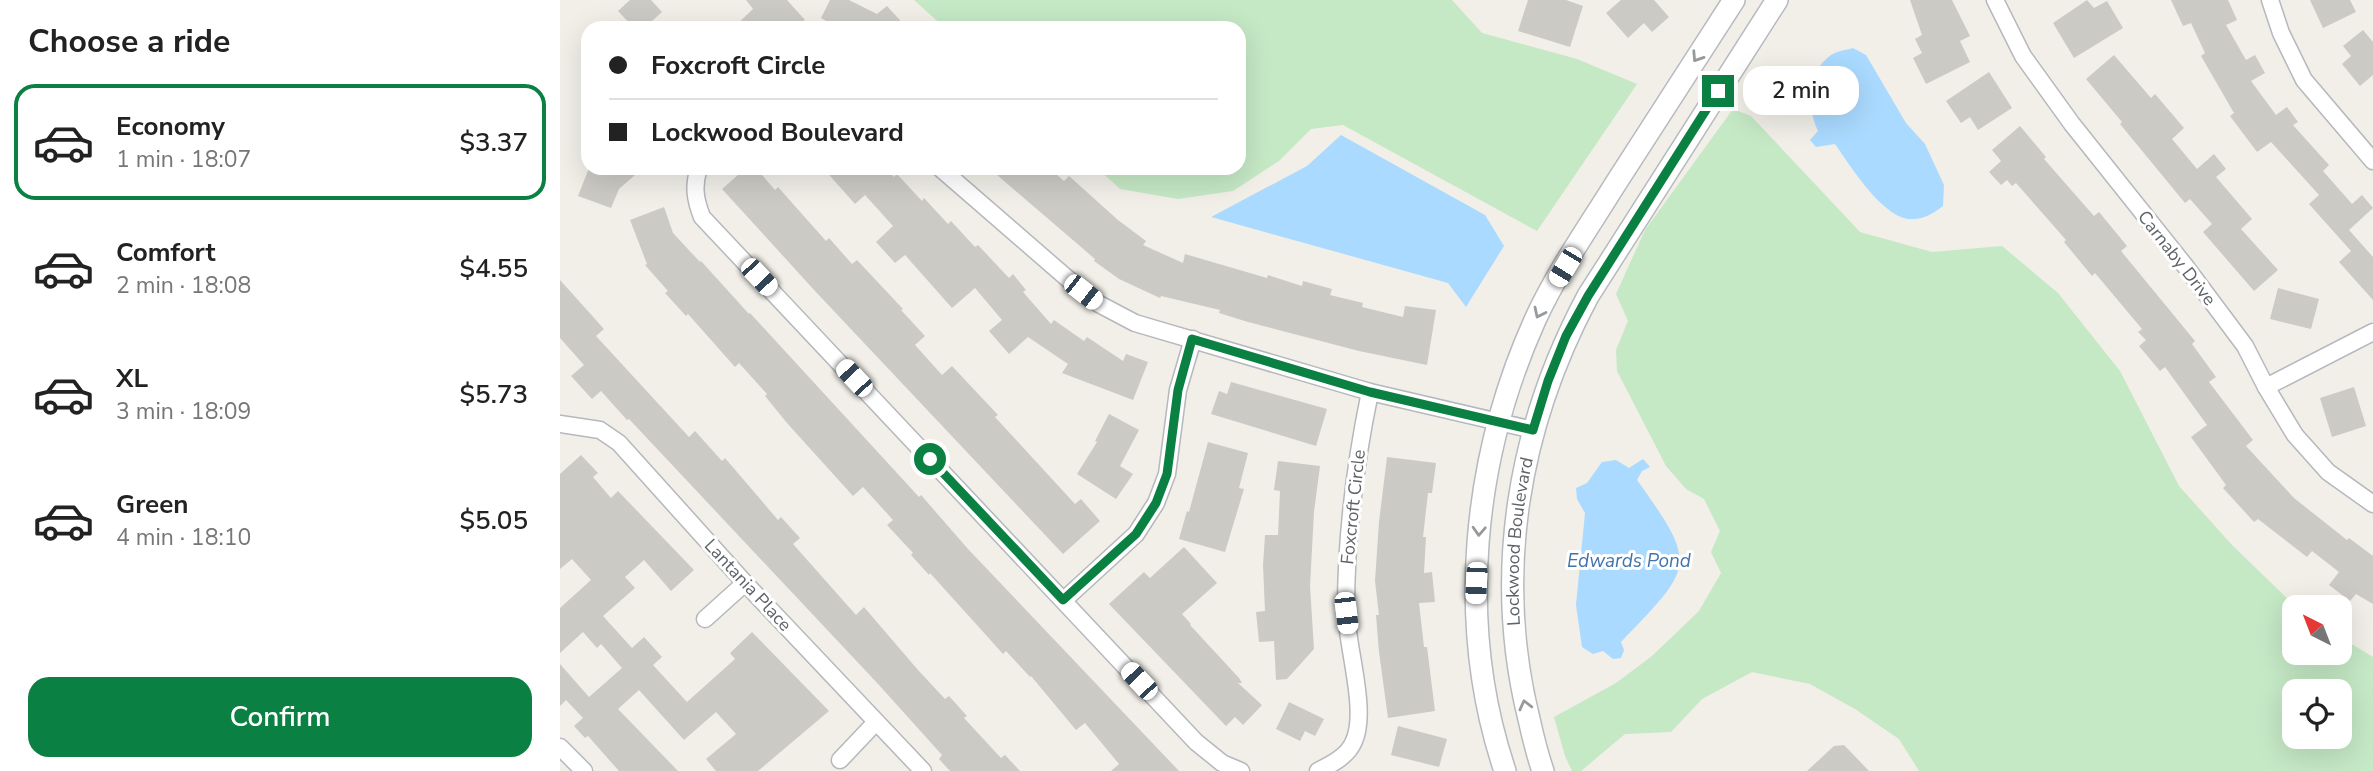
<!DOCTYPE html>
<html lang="en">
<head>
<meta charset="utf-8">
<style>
  body { margin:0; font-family:"Nunito Sans",sans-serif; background:#f6f6f6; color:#222; height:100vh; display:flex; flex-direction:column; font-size:26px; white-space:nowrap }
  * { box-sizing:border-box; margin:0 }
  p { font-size:23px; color:#767676 }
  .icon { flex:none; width:38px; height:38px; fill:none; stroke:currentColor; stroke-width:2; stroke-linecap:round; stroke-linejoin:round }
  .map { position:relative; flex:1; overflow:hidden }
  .drawer { display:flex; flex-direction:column; background:#fff; width:560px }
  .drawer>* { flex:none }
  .top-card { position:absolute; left:21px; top:21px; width:665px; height:154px; border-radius:21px; box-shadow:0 7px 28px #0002; display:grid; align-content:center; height:154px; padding:0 28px; background:#fff }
  .needle { width:46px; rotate:318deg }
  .fabs { position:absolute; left:1722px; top:595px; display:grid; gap:14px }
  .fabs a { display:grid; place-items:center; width:70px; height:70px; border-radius:14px; background:#fff; box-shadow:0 7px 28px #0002; font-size:35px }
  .end { position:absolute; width:32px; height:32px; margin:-16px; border:9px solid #0b8043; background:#fff; box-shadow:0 0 0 4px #fff }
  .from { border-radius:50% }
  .bubble { position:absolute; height:49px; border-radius:21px; background:#fff; box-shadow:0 7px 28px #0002; font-size:23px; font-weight:600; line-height:49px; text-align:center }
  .car { position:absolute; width:21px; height:42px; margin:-21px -10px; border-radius:9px; box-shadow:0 0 5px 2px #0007; background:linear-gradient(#fff 24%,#345 0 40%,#fff 0 76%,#345 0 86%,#fff 0) }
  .top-card b { display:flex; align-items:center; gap:24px; height:66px; font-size:26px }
  .top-card b+b { border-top:2px solid #e0e0e0 }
  .top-card i { width:18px; height:18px; background:#222 }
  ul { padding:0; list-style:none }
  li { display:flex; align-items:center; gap:21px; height:116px; margin:0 14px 10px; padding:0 14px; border:4px solid transparent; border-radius:21px }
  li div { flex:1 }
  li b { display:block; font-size:26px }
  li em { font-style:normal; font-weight:600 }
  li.active { border-color:#0b8043 }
  li>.icon { width:63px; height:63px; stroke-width:1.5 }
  h2 { padding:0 28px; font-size:32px; line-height:84px }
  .button { display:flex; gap:14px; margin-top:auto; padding:14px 28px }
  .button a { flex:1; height:80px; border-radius:21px; background:#0b8043; color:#fff; font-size:28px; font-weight:600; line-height:80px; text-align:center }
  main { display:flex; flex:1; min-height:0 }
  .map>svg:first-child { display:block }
</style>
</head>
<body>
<main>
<section class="drawer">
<h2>Choose a ride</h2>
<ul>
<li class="active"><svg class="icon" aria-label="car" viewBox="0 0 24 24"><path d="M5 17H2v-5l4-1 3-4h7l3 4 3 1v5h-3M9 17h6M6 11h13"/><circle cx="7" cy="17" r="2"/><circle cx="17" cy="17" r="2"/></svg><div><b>Economy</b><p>1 min · 18:07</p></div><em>$3.37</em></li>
<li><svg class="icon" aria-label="car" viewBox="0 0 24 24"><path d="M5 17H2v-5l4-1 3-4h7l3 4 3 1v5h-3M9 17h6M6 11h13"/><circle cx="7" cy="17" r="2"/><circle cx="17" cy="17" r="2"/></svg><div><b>Comfort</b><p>2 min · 18:08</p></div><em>$4.55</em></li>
<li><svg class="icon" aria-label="car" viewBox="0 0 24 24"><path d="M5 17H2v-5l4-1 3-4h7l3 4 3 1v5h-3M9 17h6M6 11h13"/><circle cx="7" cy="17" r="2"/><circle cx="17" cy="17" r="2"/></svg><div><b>XL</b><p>3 min · 18:09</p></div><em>$5.73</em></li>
<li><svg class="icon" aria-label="car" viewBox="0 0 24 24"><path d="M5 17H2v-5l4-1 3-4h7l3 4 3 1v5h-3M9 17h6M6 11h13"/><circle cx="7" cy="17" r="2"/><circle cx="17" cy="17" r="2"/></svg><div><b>Green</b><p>4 min · 18:10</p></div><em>$5.05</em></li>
</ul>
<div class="button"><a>Confirm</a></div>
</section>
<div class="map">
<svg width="1813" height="771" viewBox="0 0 1813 771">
  <rect width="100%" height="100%" fill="#f1efe8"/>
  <g fill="#c5e8c5" fill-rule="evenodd">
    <path d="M354,0H892L922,33L1017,59L1077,84L977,231L783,125L751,129L719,161L673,191L618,199L560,189L537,168H679V28H385Z"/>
    <path d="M1173,109L1191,116L1300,232L1372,252L1442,246L1498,293L1560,371L1619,486L1672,545L1736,607H1734V653H1780V637L1813,657V771H1359L1339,739L1295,709L1250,684L1192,672L1142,699L1111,732L1065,734L1021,771H1012L1005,756L994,717L1056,683L1092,656L1139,611L1161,573L1151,552L1160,531L1144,499L1126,489L1106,466L1057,371L1056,350L1068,321L1056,294L1085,230ZM1780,691V737H1734V691Z"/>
  </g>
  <g fill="#aadaff">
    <path d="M1293,48L1306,55L1346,123L1365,144L1384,185L1383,206C1374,213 1364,219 1353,219C1324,221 1290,165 1275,144L1256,147L1250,140L1258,131C1247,106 1245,74 1271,55C1277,51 1286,50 1293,48Z"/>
    <path d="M781,135L925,215L944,246L906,307L888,283L651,217L747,166Z"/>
    <path d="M1083,459L1090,467L1082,471L1077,480C1139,566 1133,567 1061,642L1064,650L1061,658L1053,659L1043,651L1033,654L1022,647L1016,605L1025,513L1017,499L1016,488L1027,483L1042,462L1056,460L1069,468Z"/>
  </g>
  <g fill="#cccac5">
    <path d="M70,0H91L102,12L84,28H74L58,11Z"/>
    <path d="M186,0H227L245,20L236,28H173L193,9Z"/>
    <path d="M270,0H289L317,14L327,6L347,28H279L261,18Z"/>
    <path d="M968,0H1006L1023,6L1010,47L958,31Z"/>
    <path d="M1061,0H1094L1109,17L1092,32L1084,23L1068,38L1046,13Z"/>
    <path d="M1350,0H1392L1410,36L1400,41L1410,62L1366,84L1353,58L1362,53L1355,39L1362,35Z"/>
    <path d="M1527,0L1534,8L1547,1L1563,28L1514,58L1493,23Z"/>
    <path d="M1611,0H1668L1677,20L1666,25L1686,60L1695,55L1705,73L1691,81L1716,115L1727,107L1738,122L1733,125L1769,165L1763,171L1792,204L1802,195L1813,208L1789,230L1813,257V300L1779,262L1791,251L1749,204L1759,195L1711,142L1697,152L1670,116L1674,113L1641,56L1645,53L1631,23L1623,26Z"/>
    <path d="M1750,0H1790L1796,12L1763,28Z"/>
    <path d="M1803,30L1813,42V75L1800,86L1782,64L1791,56L1783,46Z"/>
    <path d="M1554,55L1591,98L1595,94L1624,128L1612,139L1637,169L1654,154L1666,169L1656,177L1692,219L1681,229L1718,270L1694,291L1643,232L1652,224L1630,199L1625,203L1560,124L1562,122L1526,79Z"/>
    <path d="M1429,72L1452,108L1418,130L1410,117L1401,123L1386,101Z"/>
    <path d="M1460,126L1486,157L1484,159L1534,216L1539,212L1567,246L1561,251L1635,341L1632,344L1656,377L1649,382L1693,440L1686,446L1734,498L1787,540L1789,538L1813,556V604L1796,594L1790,601L1769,585L1779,572L1752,551L1747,557L1698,519L1694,522L1663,488L1666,485L1631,437L1647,425L1605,367L1600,371L1579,346L1586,340L1578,332L1582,329L1535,273L1532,276L1504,242L1506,240L1456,183L1452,186L1447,180L1441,185L1429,172L1441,161L1432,150Z"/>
    <path d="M29,168H83L59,189L51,208L18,196Z"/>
    <path d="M186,168H196L215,190L218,187L266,241L269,238L292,264L297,260L343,309L341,310L365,336L355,345L382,375L392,366L438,415L435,417L515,504L521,499L540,521L503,554L255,291L162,189Z"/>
    <path d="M263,168H326L334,177L337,174L362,201L364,198L388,224L391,221L415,247L418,245L449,278L453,274L466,290L463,292L491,324L494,320L524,341L527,337L563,361L566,354L588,362L573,400L502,373L508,364L468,337L449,354L429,331L442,320L415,288L392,308L345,255L335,263L316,242L333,226L305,195L295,204Z"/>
    <path d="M429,168H489L504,181L509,176L558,220L586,241L583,245L623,263L625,254L707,278L708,275L742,286L743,281L772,289L770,295L803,303L802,307L843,317L845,306L876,310L867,365L799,351L688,322L659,313L660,310L601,296L600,298L559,279L534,261L535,259Z"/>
    <path d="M104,207L113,233L140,262L141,261L189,314L190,313L359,497L361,495L408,549L619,771H551L559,764L525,723L516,730L471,676L470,677L446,651L443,654L370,573L369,575L351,555L353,553L327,525L333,520L303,487L293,496L227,423L205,396L207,394L179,363L175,367L128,314L126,316L105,293L108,291L85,265L87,264L70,220Z"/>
    <path d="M0,280L44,329L36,336L129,437L135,431L162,461L165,458L218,520L221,517L240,538L233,544L296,615L304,607L358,670L385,699L389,696L407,716L404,718L441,758L445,755L460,771H390L379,759L382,755L319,685L69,419L67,420L41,391L32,399L11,376L24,365L0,338Z"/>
    <path d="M1718,288L1759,299L1751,329L1710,319Z"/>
    <path d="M671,382L767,409L756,446L651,414L659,391L667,394Z"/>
    <path d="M1794,387L1806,426L1772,437L1760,398Z"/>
    <path d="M549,414L579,430L560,466L573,474L556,499L517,474L537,442L535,441Z"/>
    <path d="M648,442L688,453L679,488L684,489L665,552L619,539L627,511L629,512Z"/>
    <path d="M21,455L38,473L33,477L51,498L58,491L134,570L111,591L84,560L65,577L75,588L43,616L72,648L84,637L102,657L93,665L127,702L175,659L170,653L192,632L269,711L198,771H156L146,759L176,734L156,712L124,740L79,690L58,709L118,771H59L28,736L25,738L14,726L23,718L6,700L0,706V664L29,697L62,668L41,644L37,648L23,632L0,653V608L31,580L12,559L0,569V474Z"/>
    <path d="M827,457L876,463L872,493H868L863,537H866L864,573L872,572L875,602L859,603L864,647H867L875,711L828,718L819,652L816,615H819L815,581L819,522Z"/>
    <path d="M718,461L760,466L754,512L750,586L754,649L727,679L716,680L714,641L699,642L696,612L705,611L703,565L705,535H718L720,491L714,490Z"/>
    <path d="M624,547L657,583L622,614L631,624L630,625L679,678L682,683H678L702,705L683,725L675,717L666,726L549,604L584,572L590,578Z"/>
    <path d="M729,702L764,719L755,736L745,731L740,741L716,729Z"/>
    <path d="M838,726L887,739L879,767L831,755Z"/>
    <path d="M1284,745L1309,771H1247L1274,746Z"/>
  </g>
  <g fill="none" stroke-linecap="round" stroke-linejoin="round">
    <g stroke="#b5b8bc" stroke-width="19">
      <g id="street">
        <path d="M1435,0L1463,56L1512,124L1626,267L1685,346L1706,387L1735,435L1768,472L1813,504"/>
        <path d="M1710,0L1721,33L1744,80L1813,161"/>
        <path d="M139,168C133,186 135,199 142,217L636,742L662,763L681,771"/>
        <path d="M380,168L508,279L539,304L575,323L810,392L973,430"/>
        <path d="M1706,387L1813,332"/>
        <path d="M0,424L40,430L59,443L185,583L363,771"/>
        <path d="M504,600L576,534L596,503L607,474L618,390L633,339"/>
        <path d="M145,619L185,583"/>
        <path d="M0,747L24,771"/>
        <path d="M280,760L316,722"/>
        <path d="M758,771C772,764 788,756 794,741C808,710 786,644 786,609C786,535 795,464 810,392"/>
      </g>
    </g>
    <g stroke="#b6babf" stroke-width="24">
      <g id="secondary">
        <path d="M945,771C896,625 912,460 975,320C997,272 1028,228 1056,183C1095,122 1135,61 1174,0"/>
        <path id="s1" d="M983,771C977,754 973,737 969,719C933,574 958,427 1028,296L1217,0"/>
      </g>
    </g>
    <use href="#street" stroke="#fff" stroke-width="16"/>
    <use href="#secondary" stroke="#fff" stroke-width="21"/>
  </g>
  <defs><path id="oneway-chevron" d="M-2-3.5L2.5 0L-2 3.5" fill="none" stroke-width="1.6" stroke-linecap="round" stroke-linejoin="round" transform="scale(1.75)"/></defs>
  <g stroke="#979a9d">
    <use href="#oneway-chevron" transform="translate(1137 57) rotate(123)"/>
    <use href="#oneway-chevron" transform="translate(979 313) rotate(116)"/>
    <use href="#oneway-chevron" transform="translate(919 531) rotate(93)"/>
    <use href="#oneway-chevron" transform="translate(965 705) rotate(-104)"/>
  </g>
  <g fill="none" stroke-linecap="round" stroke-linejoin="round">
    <path stroke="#0b8043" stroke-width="9" d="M370,459L503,600L576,534L596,503L607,474L618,390L632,339L810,392L973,430L988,381L1006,336L1028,296L1158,91"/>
  </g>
  <g text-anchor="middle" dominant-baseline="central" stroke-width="6" stroke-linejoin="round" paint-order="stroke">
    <g font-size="18" fill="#5f6368" stroke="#fff">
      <text transform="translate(1617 258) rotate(52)">Carnaby Drive</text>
      <text transform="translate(793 507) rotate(-84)">Foxcroft Circle</text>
      <text stroke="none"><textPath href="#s1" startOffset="233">Lockwood Boulevard</textPath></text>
      <text transform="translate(188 585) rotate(47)">Lantania Place</text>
    </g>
    <g font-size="19" font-style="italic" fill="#4174aa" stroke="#fff">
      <text x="1069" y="561">Edwards Pond</text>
    </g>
  </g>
</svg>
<div class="fabs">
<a><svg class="needle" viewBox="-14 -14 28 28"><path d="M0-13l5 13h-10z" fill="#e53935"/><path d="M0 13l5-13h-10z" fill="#767676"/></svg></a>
<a><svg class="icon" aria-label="locate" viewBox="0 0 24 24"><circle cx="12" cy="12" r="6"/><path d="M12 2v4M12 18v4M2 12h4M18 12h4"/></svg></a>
</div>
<i class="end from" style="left:370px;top:459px"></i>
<i class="end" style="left:1158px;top:91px"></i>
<div class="bubble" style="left:1183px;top:66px;width:116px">2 min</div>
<i class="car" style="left:1005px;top:267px;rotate:211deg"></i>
<i class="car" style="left:199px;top:277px;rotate:137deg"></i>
<i class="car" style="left:523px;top:292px;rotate:128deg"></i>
<i class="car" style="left:294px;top:378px;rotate:317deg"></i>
<i class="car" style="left:916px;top:583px;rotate:183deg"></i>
<i class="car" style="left:786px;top:613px;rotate:173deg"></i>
<i class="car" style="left:579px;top:681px;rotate:317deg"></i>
<div class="top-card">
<b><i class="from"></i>Foxcroft Circle</b>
<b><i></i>Lockwood Boulevard</b>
</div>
</div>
</main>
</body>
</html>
